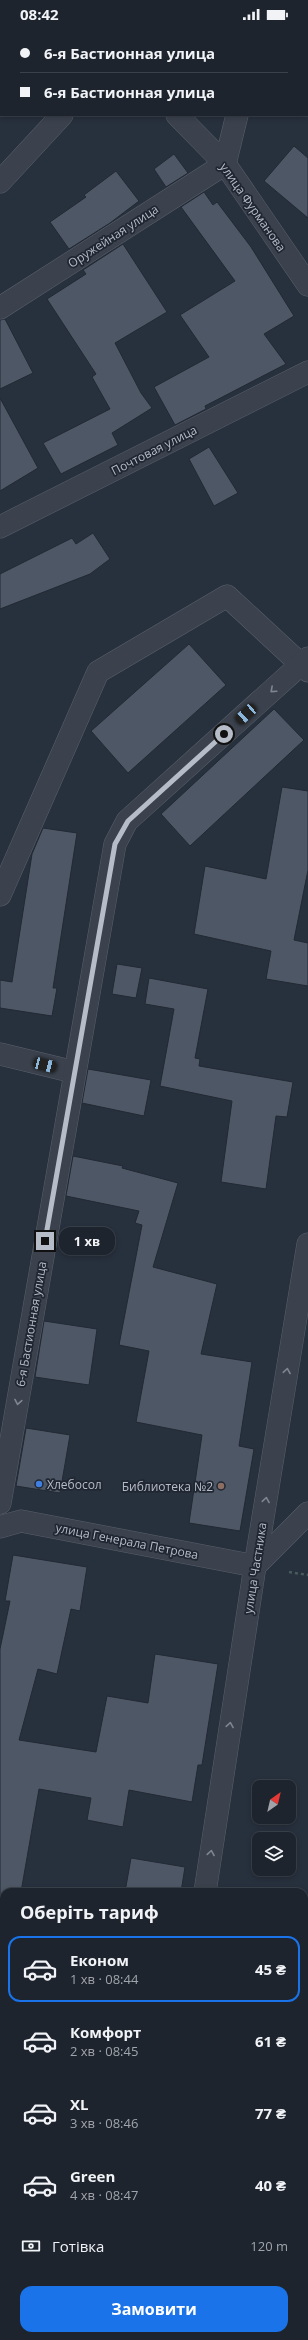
<!DOCTYPE html>
<html lang="uk">
<head>
<meta charset="utf-8">
<style>
  body { margin:0; font-family:"Open Sans",sans-serif; background:#2a303a; color:#f1f3f6; height:100vh; display:flex; flex-direction:column; font-size:15px; white-space:nowrap }
  * { box-sizing:border-box; margin:0 }
  p { font-size:13px; color:#a0a4aa }
  .icon { flex:none; width:22px; height:22px; fill:none; stroke:currentColor; stroke-width:2; stroke-linecap:round; stroke-linejoin:round }
  .map { position:relative; flex:1; overflow:hidden }
  .drawer { position:absolute; left:0px; top:1860px; width:308px; height:452px; display:flex; flex-direction:column; background:#1d242e; border-radius:12px 12px 0 0; box-shadow:0 2px 6px #0003,0 0 0 1px #3b414a }
  .drawer>* { flex:none }
  .guide { position:absolute; left:0px; top:0px; width:308px; height:88px; box-shadow:0 2px 6px #0003,0 0 0 1px #3b414a; display:grid; align-content:center; height:88px; padding:0 20px; background:#1d242e }
  .needle { width:26px; rotate:34deg }
  .tools { position:absolute; left:252px; top:1752px; display:grid; gap:8px }
  .tools a { display:grid; place-items:center; width:44px; height:44px; border-radius:8px; background:#1d242e; box-shadow:0 2px 6px #0003,0 0 0 1px #3b414a; font-size:20px }
  .end { position:absolute; width:18px; height:18px; margin:-9px; border:5px solid #b7bdc8; background:#111; box-shadow:0 0 0 2px #111 }
  .from { border-radius:50% }
  .bubble { position:absolute; height:28px; border-radius:12px; background:#1d242e; box-shadow:0 2px 6px #0003,0 0 0 1px #3b414a; font-size:13px; font-weight:700; line-height:28px; text-align:center }
  .car { position:absolute; width:12px; height:24px; margin:-12px -6px; border-radius:5px; box-shadow:0 0 3px 1px #0007; background:linear-gradient(#222 24%,#8ab4d8 0 40%,#222 0 76%,#8ab4d8 0 86%,#222 0) }
  .guide b { display:flex; align-items:center; gap:14px; height:38px; font-size:15px }
  .guide b+b { border-top:1px solid #3b414a }
  .guide i { width:10px; height:10px; background:#f1f3f6 }
  ul { padding:0; list-style:none }
  li { display:flex; align-items:center; gap:12px; height:66px; margin:0 8px 6px; padding:0 12px; border:2px solid transparent; border-radius:12px }
  li div { flex:1 }
  li b { display:block; font-size:15px }
  li em { font-style:normal; font-weight:700 }
  li.on { border-color:#1a73e8 }
  li>.icon { width:36px; height:36px; stroke-width:1.5 }
  h2 { padding:0 20px; font-size:18px; line-height:48px }
  .pay { display:flex; align-items:center; gap:10px; height:44px; padding:0 20px; font-size:15px }
  .pay p { margin-inline-start:auto }
  .button { display:flex; gap:8px; margin-top:auto; padding:8px 20px }
  .button a { flex:1; height:46px; border-radius:12px; background:#1a73e8; color:#fff; font-size:16px; font-weight:700; line-height:46px; text-align:center }
  .status { display:flex; justify-content:space-between; align-items:center; height:28px; padding:0 20px; background:#1d242e; direction:ltr }
  .status svg { height:11px; fill:currentColor }
  .map>svg:first-child { display:block }
</style>
</head>
<body>
<div class="status"><b>08:42</b><svg viewBox="0 0 49 12"><path d="M0 12V9h3v3zM5 12V6h3v6zM10 12V3h3v9zM15 12V0h3v12zM26 1h20v11H26zM47 4h2v5h-2z"/></svg></div>
<div class="map">
<svg width="308" height="2312" viewBox="0 0 308 2312">
  <rect width="100%" height="100%" fill="#27303d"/>
  <g fill="#4e5765" stroke="#222934">
    <path d="M294,118L308,130V190L264,153Z"/>
    <path d="M174,126L188,145L166,159L154,141Z"/>
    <path d="M116,143L139,173L110,195L69,221L50,194L86,169L84,167Z"/>
    <path d="M204,164L213,177L217,174L251,219L294,288L264,306L286,336L205,378L206,381L175,397L154,359L209,329L180,287L235,253L181,179Z"/>
    <path d="M123,216L167,284L115,315L141,365L152,380L112,405L118,417L61,446L43,415L110,381L92,349L96,346L47,271L86,246L83,242Z"/>
    <path d="M5,291L33,345L0,361V292Z"/>
    <path d="M0,370L38,440L0,463Z"/>
    <path d="M209,419L238,465L214,478L189,431Z"/>
    <path d="M93,505L110,531L90,546L0,581V546L72,510L76,516Z"/>
    <path d="M189,616L226,657L128,745L91,703Z"/>
    <path d="M274,681L304,712L190,818L161,786Z"/>
    <path d="M282,759L308,763V842L294,912L308,915V958L266,951L271,923L194,906L205,838L266,851Z"/>
    <path d="M43,800L77,805L53,960H57L52,988L0,980V952L12,954L32,826Z"/>
    <path d="M117,936L142,940L136,970L112,966Z"/>
    <path d="M149,950L208,961L195,1030L200,1031L199,1038L293,1054L287,1089L276,1088L266,1161L221,1154L232,1073L160,1058L174,981L145,976Z"/>
    <path d="M88,1041L151,1052L144,1088L82,1075Z"/>
    <path d="M73,1128L123,1138L122,1140L178,1155L153,1239L217,1256L201,1326L252,1334L239,1418L254,1421L240,1503L189,1495L202,1407L136,1394L149,1323L119,1317L142,1197L135,1195L139,1183L66,1168Z"/>
    <path d="M44,1293L97,1301L89,1357L35,1349Z"/>
    <path d="M26,1400L70,1407L60,1465L16,1458Z"/>
    <path d="M13,1527L87,1539L80,1583L71,1581L57,1646L38,1641L19,1712L96,1724L107,1668L148,1675L155,1626L218,1636L202,1737H198L192,1774L129,1762L123,1799L87,1792L91,1770L39,1761L21,1864H4V1910L0,1909V1621L10,1573H5Z"/>
    <path d="M131,1830L185,1839L181,1864H125Z"/>
  </g>
  <g fill="none" stroke-linecap="round" stroke-linejoin="round">
    <g stroke="#59606b" stroke-width="23">
      <g id="minor">
        <path d="M43,0L45,1"/>
        <path d="M303,1L304,0"/>
        <path d="M177,87L225,136L308,257"/>
        <path d="M0,154L62,87"/>
        <path d="M0,280L225,136L237,87"/>
        <path d="M0,499L308,344"/>
        <path d="M0,867L98,644L227,568L308,643"/>
        <path d="M0,1026L74,1044"/>
        <path d="M0,1475L115,816L127,793L308,630"/>
        <path d="M0,1499L21,1493L255,1538L308,1485"/>
        <path d="M205,1864L255,1538L308,1216"/>
        <path d="M0,2168L4,2169"/>
        <path d="M304,2225L308,2226"/>
        <path d="M135,2312L136,2308"/>
      </g>
    </g>
    <path stroke="#495a5d" stroke-width="2.5" stroke-dasharray="3 3" stroke-linecap="butt" d="M289,1544L308,1547"/>
    <use href="#minor" stroke="#3b424d" stroke-width="22"/>
  </g>
  <defs><path id="oneway-chevron" d="M-2-3.5L2.5 0L-2 3.5" fill="none" stroke-width="1.6" stroke-linecap="round" stroke-linejoin="round"/></defs>
  <g stroke="#7f8691">
    <use href="#oneway-chevron" transform="translate(273 662) rotate(138)"/>
    <use href="#oneway-chevron" transform="translate(287 1343) rotate(-81)"/>
    <use href="#oneway-chevron" transform="translate(18 1374) rotate(100)"/>
    <use href="#oneway-chevron" transform="translate(266 1472) rotate(-81)"/>
    <use href="#oneway-chevron" transform="translate(230 1697) rotate(-81)"/>
    <use href="#oneway-chevron" transform="translate(211 1825) rotate(-81)"/>
  </g>
  <g fill="none" stroke-linecap="round" stroke-linejoin="round">
    <path stroke="#b7bdc8" stroke-width="5" d="M45,1213L115,816L128,793L224,706"/>
  </g>
  <circle fill="#3f7fe0" stroke="#202732" stroke-width="1.5" cx="39" cy="1456" r="4"/>
  <circle fill="#8d6e63" stroke="#202732" stroke-width="1.5" cx="221" cy="1458" r="4"/>
  <g text-anchor="middle" dominant-baseline="central" stroke-width="3.5" stroke-linejoin="round" paint-order="stroke">
    <g font-size="12" fill="#b7bdc8" stroke="#202732">
      <text transform="translate(253 179) rotate(55)">улица Фурманова</text>
      <text transform="translate(113 208) rotate(-33)">Оружейная улица</text>
      <text transform="translate(154 422) rotate(-27)">Почтовая улица</text>
      <text transform="translate(31 1296) rotate(-80)">6-я Бастионная улица</text>
      <text transform="translate(127 1513) rotate(11)">улица Генерала Петрова</text>
      <text transform="translate(255 1540) rotate(-81)">улица Частника</text>
    </g>
    <g font-size="12" fill="#b7bdc8" stroke="#202732" text-anchor="start">
      <text x="47" y="1456">Хлебосол</text>
      <text x="213" y="1458" text-anchor="end">Библиотека №2</text>
    </g>
  </g>
</svg>
<div class="tools">
<a><svg class="needle" viewBox="-14 -14 28 28"><path d="M0-13l5 13h-10z" fill="#e53935"/><path d="M0 13l5-13h-10z" fill="#a0a4aa"/></svg></a>
<a><svg class="icon" aria-label="layers" viewBox="0 0 24 24"><path d="M12 4l9 5-9 5-9-5zM3 14l9 5 9-5"/></svg></a>
</div>
<i class="end from" style="left:224px;top:706px"></i>
<i class="end" style="left:45px;top:1213px"></i>
<div class="bubble" style="left:59px;top:1199px;width:56px">1 хв</div>
<i class="car" style="left:246px;top:686px;rotate:228deg"></i>
<i class="car" style="left:45px;top:1037px;rotate:104deg"></i>
<div class="guide">
<b><i class="from"></i>6-я Бастионная улица</b>
<b><i></i>6-я Бастионная улица</b>
</div>
<section class="drawer">
<h2>Оберіть тариф</h2>
<ul>
<li class="on"><svg class="icon" aria-label="car" viewBox="0 0 24 24"><path d="M5 17H2v-5l4-1 3-4h7l3 4 3 1v5h-3M9 17h6M6 11h13"/><circle cx="7" cy="17" r="2"/><circle cx="17" cy="17" r="2"/></svg><div><b>Економ</b><p>1 хв · 08:44</p></div><em>45 ₴</em></li>
<li><svg class="icon" aria-label="car" viewBox="0 0 24 24"><path d="M5 17H2v-5l4-1 3-4h7l3 4 3 1v5h-3M9 17h6M6 11h13"/><circle cx="7" cy="17" r="2"/><circle cx="17" cy="17" r="2"/></svg><div><b>Комфорт</b><p>2 хв · 08:45</p></div><em>61 ₴</em></li>
<li><svg class="icon" aria-label="car" viewBox="0 0 24 24"><path d="M5 17H2v-5l4-1 3-4h7l3 4 3 1v5h-3M9 17h6M6 11h13"/><circle cx="7" cy="17" r="2"/><circle cx="17" cy="17" r="2"/></svg><div><b>XL</b><p>3 хв · 08:46</p></div><em>77 ₴</em></li>
<li><svg class="icon" aria-label="car" viewBox="0 0 24 24"><path d="M5 17H2v-5l4-1 3-4h7l3 4 3 1v5h-3M9 17h6M6 11h13"/><circle cx="7" cy="17" r="2"/><circle cx="17" cy="17" r="2"/></svg><div><b>Green</b><p>4 хв · 08:47</p></div><em>40 ₴</em></li>
</ul>
<div class="pay"><svg class="icon" aria-label="cash" viewBox="0 0 24 24"><path d="M3 7h18v10H3z"/><circle cx="12" cy="12" r="2"/></svg>Готівка<p>120 m</p></div>
<div class="button"><a>Замовити</a></div>
</section>
</div>
</body>
</html>
